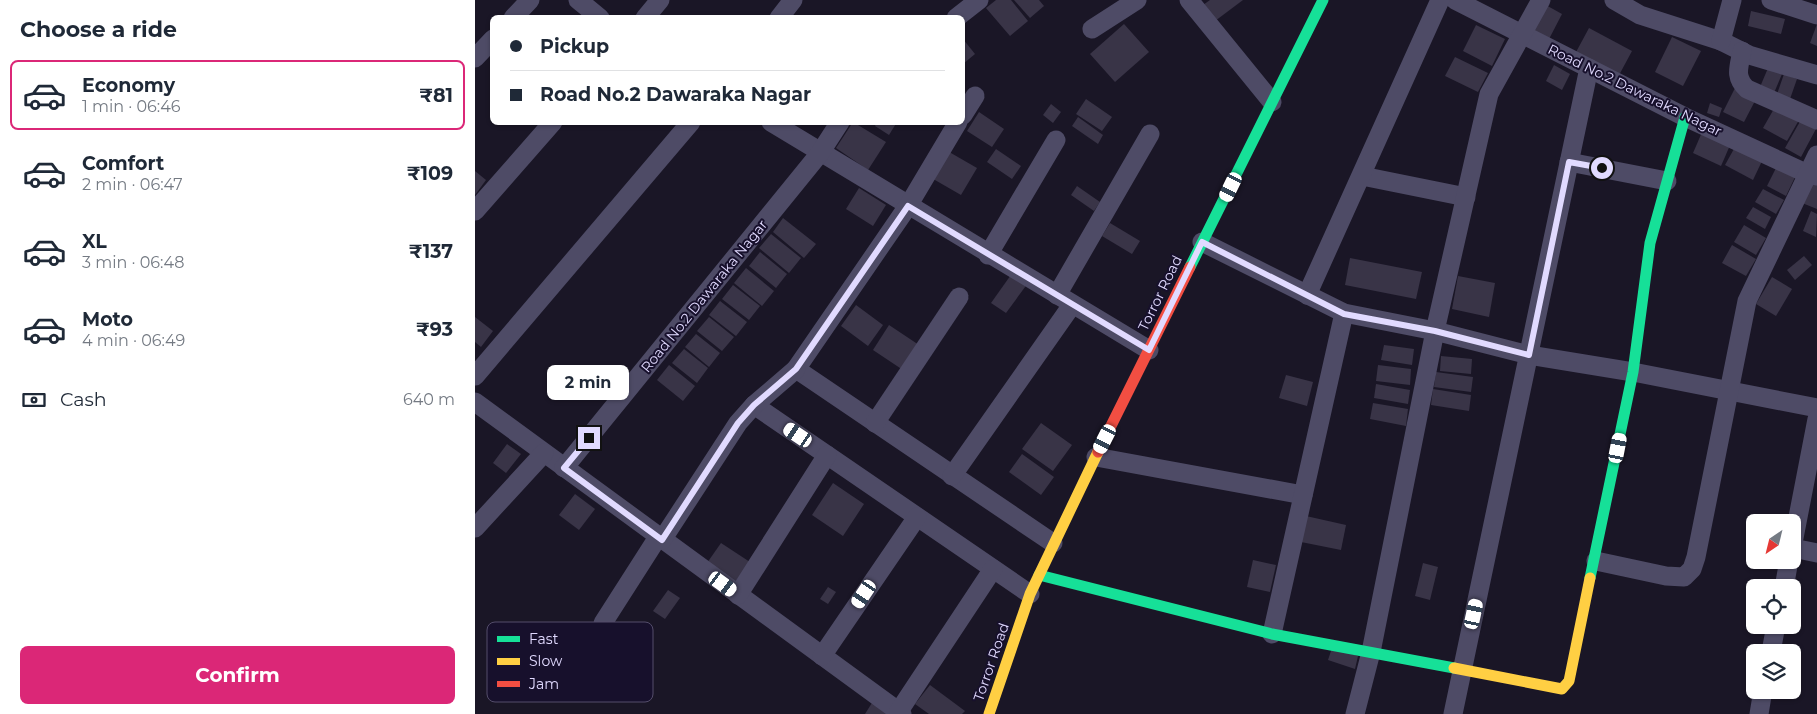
<!DOCTYPE html>
<html lang="en">
<head>
<meta charset="utf-8">
<style>
  body { margin:0; font-family:Montserrat,sans-serif; background:#f6f6f7; color:#1f2937; height:100vh; display:flex; flex-direction:column; font-size:19px; white-space:nowrap }
  * { box-sizing:border-box; margin:0 }
  p { font-size:16px; color:#747a83 }
  .icon { flex:none; width:28px; height:28px; fill:none; stroke:currentColor; stroke-width:2; stroke-linecap:round; stroke-linejoin:round }
  .map { position:relative; flex:1; overflow:hidden }
  .sheet { display:flex; flex-direction:column; background:#fff; width:475px }
  .sheet>* { flex:none }
  .guide { position:absolute; left:15px; top:15px; width:475px; height:110px; border-radius:8px; box-shadow:0 1px 4px #0004; display:grid; align-content:center; height:110px; padding:0 20px; background:#fff }
  .needle { width:32px; rotate:215deg }
  .fabs { position:absolute; left:1271px; top:514px; display:grid; gap:10px }
  .fabs a { display:grid; place-items:center; width:55px; height:55px; border-radius:8px; background:#fff; box-shadow:0 1px 4px #0004; font-size:25px }
  .end { position:absolute; width:22px; height:22px; margin:-11px; border:6px solid #e1daff; background:#111; box-shadow:0 0 0 2px #111 }
  .from { border-radius:50% }
  .bubble { position:absolute; height:35px; border-radius:8px; background:#fff; box-shadow:0 1px 4px #0004; font-size:16px; font-weight:700; line-height:35px; text-align:center }
  .car { position:absolute; width:15px; height:30px; margin:-15px -8px; border-radius:6px; box-shadow:0 0 4px 1px #0007; background:linear-gradient(#fff 24%,#345 0 40%,#fff 0 76%,#345 0 86%,#fff 0) }
  .guide b { display:flex; align-items:center; gap:18px; height:48px; font-size:19px }
  .guide b+b { border-top:1px solid #e0e1e3 }
  .guide i { width:12px; height:12px; background:#1f2937 }
  ul { padding:0; list-style:none }
  li { display:flex; align-items:center; gap:15px; height:70px; margin:0 10px 8px; padding:0 10px; border:2px solid transparent; border-radius:8px }
  li div { flex:1 }
  li b { display:block; font-size:19px }
  li em { font-style:normal; font-weight:700 }
  li.active { border-color:#db2777 }
  li>.icon { width:45px; height:45px; stroke-width:1.5 }
  h2 { padding:0 20px; font-size:22px; line-height:60px }
  .pay { display:flex; align-items:center; gap:12px; height:55px; padding:0 20px; font-size:19px }
  .pay p { margin-inline-start:auto }
  .action { display:flex; gap:10px; margin-top:auto; padding:10px 20px }
  .action a { flex:1; height:58px; border-radius:8px; background:#db2777; color:#fff; font-size:20px; font-weight:700; line-height:58px; text-align:center }
  main { display:flex; flex:1; min-height:0 }
  .map>svg:first-child { display:block }
</style>
</head>
<body>
<main>
<section class="sheet">
<h2>Choose a ride</h2>
<ul>
<li class="active"><svg class="icon" aria-label="car" viewBox="0 0 24 24"><path d="M5 17H2v-5l4-1 3-4h7l3 4 3 1v5h-3M9 17h6M6 11h13"/><circle cx="7" cy="17" r="2"/><circle cx="17" cy="17" r="2"/></svg><div><b>Economy</b><p>1 min · 06:46</p></div><em>₹81</em></li>
<li><svg class="icon" aria-label="car" viewBox="0 0 24 24"><path d="M5 17H2v-5l4-1 3-4h7l3 4 3 1v5h-3M9 17h6M6 11h13"/><circle cx="7" cy="17" r="2"/><circle cx="17" cy="17" r="2"/></svg><div><b>Comfort</b><p>2 min · 06:47</p></div><em>₹109</em></li>
<li><svg class="icon" aria-label="car" viewBox="0 0 24 24"><path d="M5 17H2v-5l4-1 3-4h7l3 4 3 1v5h-3M9 17h6M6 11h13"/><circle cx="7" cy="17" r="2"/><circle cx="17" cy="17" r="2"/></svg><div><b>XL</b><p>3 min · 06:48</p></div><em>₹137</em></li>
<li><svg class="icon" aria-label="car" viewBox="0 0 24 24"><path d="M5 17H2v-5l4-1 3-4h7l3 4 3 1v5h-3M9 17h6M6 11h13"/><circle cx="7" cy="17" r="2"/><circle cx="17" cy="17" r="2"/></svg><div><b>Moto</b><p>4 min · 06:49</p></div><em>₹93</em></li>
</ul>
<div class="pay"><svg class="icon" aria-label="cash" viewBox="0 0 24 24"><path d="M3 7h18v10H3z"/><circle cx="12" cy="12" r="2"/></svg>Cash<p>640 m</p></div>
<div class="action"><a>Confirm</a></div>
</section>
<div class="map">
<svg width="1342" height="714" viewBox="0 0 1342 714">
  <rect width="100%" height="100%" fill="#1a1626"/>
  <g fill="#393447">
    <path d="M521,0H536L553,21L535,36L511,8Z"/>
    <path d="M539,0H564L569,6L555,18Z"/>
    <path d="M735,0H768L740,21L728,5Z"/>
    <path d="M1069,4L1087,14L1073,41L1055,32Z"/>
    <path d="M1276,11L1310,19L1306,34L1273,26Z"/>
    <path d="M649,24L674,52L640,82L615,54Z"/>
    <path d="M1342,24V46L1335,43Z"/>
    <path d="M1001,25L1030,39L1017,66L988,51Z"/>
    <path d="M1114,28L1157,51L1143,77L1100,54Z"/>
    <path d="M1197,37L1226,51L1208,86L1180,72Z"/>
    <path d="M488,39L500,54L488,64Z"/>
    <path d="M980,57L1013,73L1003,92L970,76Z"/>
    <path d="M1079,65L1095,74L1087,90L1071,81Z"/>
    <path d="M1293,68L1307,74L1299,93L1285,87Z"/>
    <path d="M1309,74L1322,79L1315,99L1302,94Z"/>
    <path d="M1260,88L1281,99L1269,122L1248,112Z"/>
    <path d="M611,99L637,117L627,131L601,114Z"/>
    <path d="M1235,103L1247,108L1244,117L1232,113Z"/>
    <path d="M576,104L586,112L578,123L568,115Z"/>
    <path d="M1300,107L1324,120L1312,141L1288,128Z"/>
    <path d="M504,112L529,129L517,147L492,131Z"/>
    <path d="M603,117L628,135L623,144L597,126Z"/>
    <path d="M1327,118L1342,127L1326,157L1310,148Z"/>
    <path d="M378,122L411,142L393,170L361,148Z"/>
    <path d="M402,122H422L414,135L400,126Z"/>
    <path d="M1228,130L1256,143L1246,166L1218,153Z"/>
    <path d="M1260,147L1287,161L1278,180L1250,165Z"/>
    <path d="M469,149L502,168L486,195L453,176Z"/>
    <path d="M521,149L546,166L537,179L512,162Z"/>
    <path d="M1302,166L1321,175L1311,196L1292,186Z"/>
    <path d="M0,171L11,180L0,195Z"/>
    <path d="M1336,181L1342,183V209L1327,203Z"/>
    <path d="M602,186L625,202L619,211L596,195Z"/>
    <path d="M384,188L411,205L398,226L371,209Z"/>
    <path d="M1288,189L1309,200L1301,214L1280,202Z"/>
    <path d="M1278,207L1296,217L1290,229L1271,218Z"/>
    <path d="M1336,211L1342,214L1341,237L1328,231Z"/>
    <path d="M308,218L341,244L329,258L298,232Z"/>
    <path d="M635,223L665,241L657,254L627,236Z"/>
    <path d="M1269,225L1291,238L1281,255L1259,242Z"/>
    <path d="M296,234L326,258L314,273L284,248Z"/>
    <path d="M1257,245L1281,259L1271,276L1247,263Z"/>
    <path d="M285,252L312,274L301,288L274,266Z"/>
    <path d="M1329,256L1337,265L1320,280L1312,270Z"/>
    <path d="M875,258L947,272L941,299L870,285Z"/>
    <path d="M271,268L299,291L287,306L259,283Z"/>
    <path d="M538,272L553,283L531,313L516,303Z"/>
    <path d="M983,276L1020,283L1014,317L977,309Z"/>
    <path d="M1297,277L1317,289L1301,316L1281,304Z"/>
    <path d="M258,285L285,306L274,320L247,299Z"/>
    <path d="M245,301L272,322L261,336L234,315Z"/>
    <path d="M381,305L408,325L393,346L366,326Z"/>
    <path d="M0,317L18,331L6,347L0,342Z"/>
    <path d="M234,317L259,337L247,351L222,331Z"/>
    <path d="M414,325L444,345L428,370L398,350Z"/>
    <path d="M221,334L245,353L234,367L210,347Z"/>
    <path d="M909,345L939,349L937,365L906,360Z"/>
    <path d="M209,349L233,368L222,383L197,363Z"/>
    <path d="M966,356L997,359L996,374L965,371Z"/>
    <path d="M194,365L220,386L208,401L182,380Z"/>
    <path d="M903,365L936,369L935,385L901,381Z"/>
    <path d="M961,372L998,377L996,392L959,387Z"/>
    <path d="M811,375L838,382L832,406L804,398Z"/>
    <path d="M901,384L935,390L933,404L899,398Z"/>
    <path d="M958,389L996,395L994,411L956,405Z"/>
    <path d="M898,403L933,409L931,426L895,419Z"/>
    <path d="M566,423L597,445L578,471L547,449Z"/>
    <path d="M32,444L46,454L31,473L18,463Z"/>
    <path d="M547,454L579,477L566,495L534,472Z"/>
    <path d="M358,483L389,504L368,536L337,515Z"/>
    <path d="M100,494L120,509L104,530L84,515Z"/>
    <path d="M831,516L871,525L866,550L826,542Z"/>
    <path d="M246,543L278,564L265,585L232,563Z"/>
    <path d="M778,560L801,565L795,592L772,587Z"/>
    <path d="M948,563L963,567L955,600L940,596Z"/>
    <path d="M353,587L361,592L353,604L345,599Z"/>
    <path d="M193,590L205,598L190,619L178,611Z"/>
    <path d="M857,648L883,656L880,669L853,660Z"/>
    <path d="M455,685L490,711L487,714H454L440,704Z"/>
    <path d="M400,698L412,714H390Z"/>
  </g>
  <g fill="none" stroke-linecap="round" stroke-linejoin="round">
    <g stroke="#4e4b66" stroke-width="19">
      <path d="M103,0L125,18"/>
      <path d="M714,0L797,102"/>
      <path d="M980,0L1210,117L1333,174L1342,176"/>
      <path d="M1139,0L1165,15L1246,41L1274,55L1342,75"/>
      <path d="M1296,0L1342,15"/>
      <path d="M38,18L55,0"/>
      <path d="M170,18L185,0"/>
      <path d="M304,18L318,0"/>
      <path d="M481,18L504,0"/>
      <path d="M617,29L662,0"/>
      <path d="M1246,41L1257,0"/>
      <path d="M1267,51C1264,67 1259,77 1272,89L1342,120"/>
      <path d="M0,58L18,39"/>
      <path d="M488,115L500,96"/>
      <path d="M296,122L674,350"/>
      <path d="M483,122L433,206L321,369L578,543"/>
      <path d="M1094,162L1192,181"/>
      <path d="M887,176L991,197"/>
      <path d="M0,211L78,122"/>
      <path d="M727,242L869,313L960,331L1054,355L1158,372L1342,408"/>
      <path d="M513,255L581,140"/>
      <path d="M582,295L675,134"/>
      <path d="M832,295L965,0"/>
      <path d="M0,376L216,122"/>
      <path d="M0,402L427,714"/>
      <path d="M279,405L555,594"/>
      <path d="M400,423L484,297"/>
      <path d="M621,457L828,495"/>
      <path d="M89,468L345,153L365,122"/>
      <path d="M477,476L597,305"/>
      <path d="M0,528L69,453"/>
      <path d="M187,540L263,423L279,405L321,369"/>
      <path d="M1318,543L1342,419"/>
      <path d="M1318,548L1342,553"/>
      <path d="M1121,561L1191,576L1209,577L1217,569L1221,557L1272,301L1342,155"/>
      <path d="M1309,588L1314,560"/>
      <path d="M263,595L352,455"/>
      <path d="M128,623L183,537"/>
      <path d="M797,634L869,313"/>
      <path d="M1296,652L1301,625"/>
      <path d="M347,656L442,517"/>
      <path d="M424,711L518,569"/>
      <path d="M880,714L896,652L960,331L1014,94L1066,0"/>
      <path d="M978,714L1114,68"/>
      <path d="M1284,714L1288,690"/>
    </g>
    <g stroke="#16e098" stroke-width="11">
      <path d="M715,267L848,0"/>
      <path d="M564,575L797,634L979,668"/>
      <path d="M1115,578L1158,372L1175,243L1210,117"/>
    </g>
    <g stroke="#ffcf43" stroke-width="11">
      <path d="M979,668L1087,689L1094,681L1115,578"/>
      <path d="M514,714L555,594L623,452"/>
    </g>
    <path stroke="#f24e42" stroke-width="11" d="M623,452L715,267"/>
  </g>
  <g fill="none" stroke-linecap="round" stroke-linejoin="round">
    <path stroke="#e1daff" stroke-width="6" d="M114,438L89,468L187,540L263,423L279,405L321,369L433,206L674,350L727,242L869,314L960,331L1054,355L1094,162L1127,168"/>
  </g>
  <g text-anchor="middle" dominant-baseline="central" stroke-width="4" stroke-linejoin="round" paint-order="stroke">
    <g font-size="14" fill="#e1daff" stroke="#17102c">
      <text transform="translate(1160 90) rotate(26)">Road No.2 Dawaraka Nagar</text>
      <text transform="translate(685 293) rotate(-64)">Torror Road</text>
      <text transform="translate(229 296) rotate(-51)">Road No.2 Dawaraka Nagar</text>
      <text transform="translate(516 662) rotate(-71)">Torror Road</text>
    </g>
  </g>
  <rect x="12" y="622" width="166" height="80" rx="8" fill="#17102c" stroke="#544d6b" stroke-width="1"/>
  <rect x="22" y="636" width="23" height="6" fill="#16e098"/>
  <rect x="22" y="658" width="23" height="7" fill="#ffcf43"/>
  <rect x="22" y="681" width="23" height="6" fill="#f24e42"/>
  <g font-size="14" fill="#e1daff">
    <text x="54" y="644">Fast</text>
    <text x="54" y="666">Slow</text>
    <text x="54" y="689">Jam</text>
  </g>
</svg>
<div class="fabs">
<a><svg class="needle" viewBox="-14 -14 28 28"><path d="M0-13l5 13h-10z" fill="#e53935"/><path d="M0 13l5-13h-10z" fill="#747a83"/></svg></a>
<a><svg class="icon" aria-label="locate" viewBox="0 0 24 24"><circle cx="12" cy="12" r="6"/><path d="M12 2v4M12 18v4M2 12h4M18 12h4"/></svg></a>
<a><svg class="icon" aria-label="layers" viewBox="0 0 24 24"><path d="M12 4l9 5-9 5-9-5zM3 14l9 5 9-5"/></svg></a>
</div>
<i class="end from" style="left:1127px;top:168px"></i>
<i class="end" style="left:114px;top:438px"></i>
<div class="bubble" style="left:72px;top:365px;width:82px">2 min</div>
<i class="car" style="left:756px;top:187px;rotate:206deg"></i>
<i class="car" style="left:323px;top:435px;rotate:304deg"></i>
<i class="car" style="left:630px;top:439px;rotate:207deg"></i>
<i class="car" style="left:1143px;top:448px;rotate:11deg"></i>
<i class="car" style="left:248px;top:584px;rotate:126deg"></i>
<i class="car" style="left:389px;top:594px;rotate:214deg"></i>
<i class="car" style="left:999px;top:614px;rotate:12deg"></i>
<div class="guide">
<b><i class="from"></i>Pickup</b>
<b><i></i>Road No.2 Dawaraka Nagar</b>
</div>
</div>
</main>
</body>
</html>
